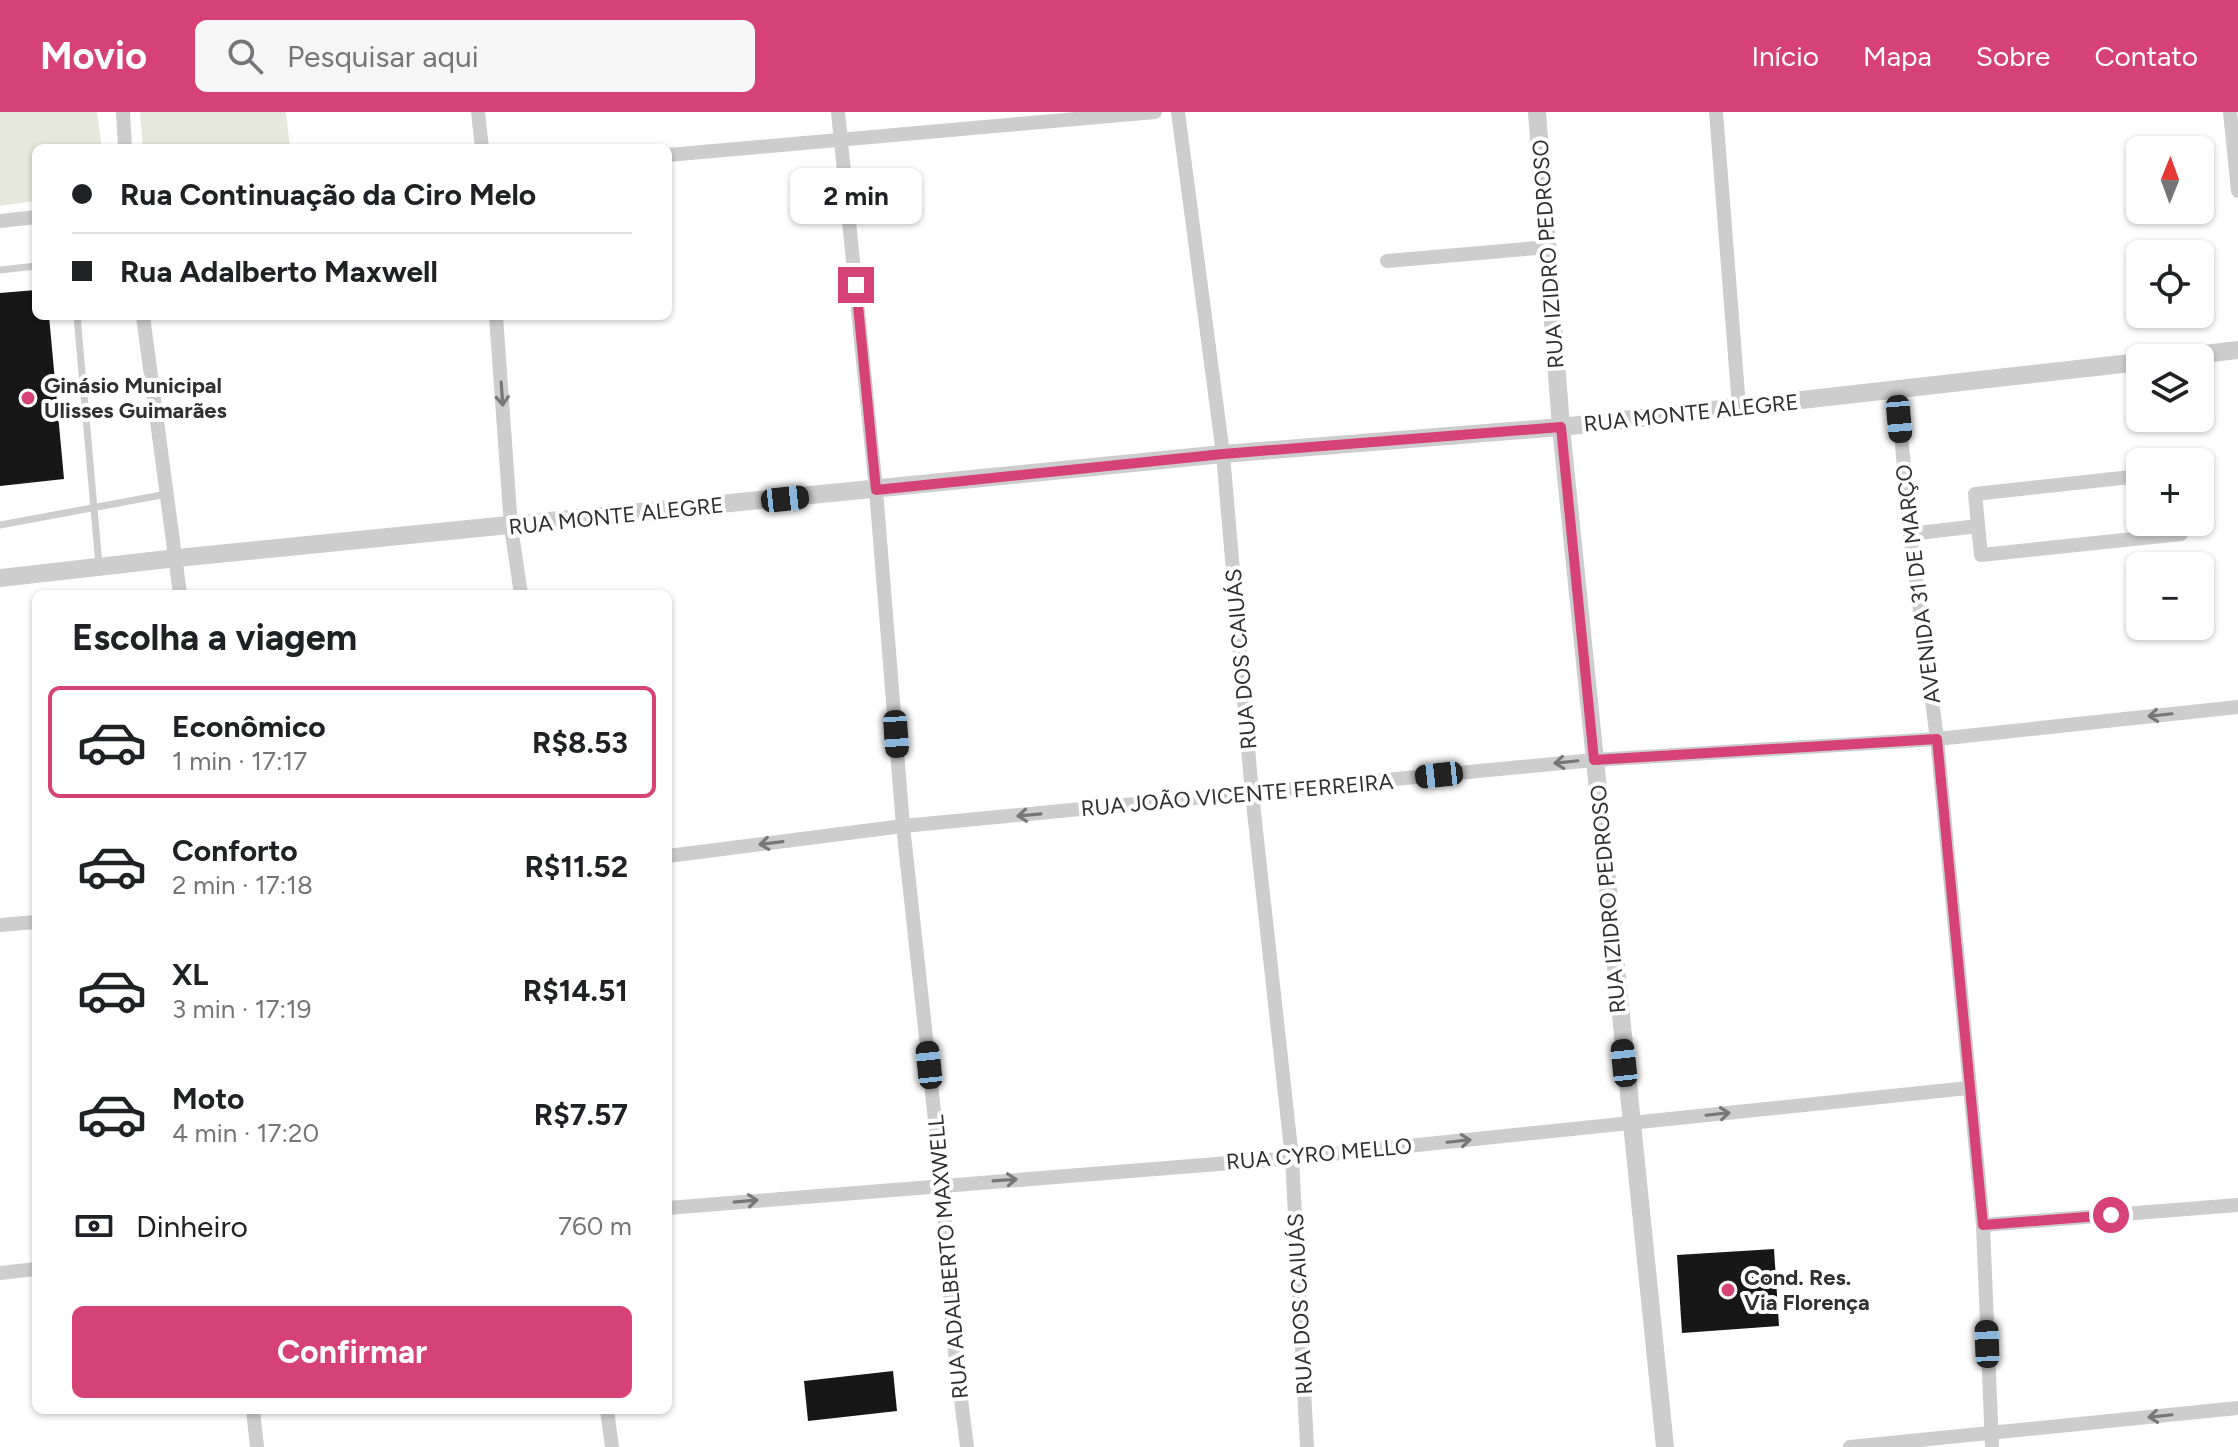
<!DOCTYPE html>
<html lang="pt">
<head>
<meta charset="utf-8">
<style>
  body { margin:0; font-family:Figtree,sans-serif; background:#f6f6f6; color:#202124; height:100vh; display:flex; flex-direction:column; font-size:30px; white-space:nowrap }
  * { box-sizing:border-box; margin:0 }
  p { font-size:26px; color:#757577 }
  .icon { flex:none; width:44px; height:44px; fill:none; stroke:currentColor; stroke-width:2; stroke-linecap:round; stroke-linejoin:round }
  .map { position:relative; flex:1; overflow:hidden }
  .sheet { position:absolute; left:32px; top:478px; width:640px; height:824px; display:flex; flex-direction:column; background:#fff; border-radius:12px; box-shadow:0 2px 6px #0004 }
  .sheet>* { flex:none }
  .banner { position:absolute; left:32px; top:32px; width:640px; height:176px; border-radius:12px; box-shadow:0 2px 6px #0004; display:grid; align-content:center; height:176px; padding:0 40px; background:#fff }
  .needle { width:52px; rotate:1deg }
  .fabs { position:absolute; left:2126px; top:24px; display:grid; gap:16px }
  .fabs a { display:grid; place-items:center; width:88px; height:88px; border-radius:12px; background:#fff; box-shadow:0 2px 6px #0004; font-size:40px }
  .end { position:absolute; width:36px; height:36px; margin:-18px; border:10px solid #d64275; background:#fff; box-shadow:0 0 0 4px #fff }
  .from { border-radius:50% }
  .bubble { position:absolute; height:56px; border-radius:12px; background:#fff; box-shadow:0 2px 6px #0004; font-size:26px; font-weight:700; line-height:56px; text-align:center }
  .car { position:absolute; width:24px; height:48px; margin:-24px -12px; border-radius:10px; box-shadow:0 0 6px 2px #0007; background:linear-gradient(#222 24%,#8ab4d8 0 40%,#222 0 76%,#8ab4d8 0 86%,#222 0) }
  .banner b { display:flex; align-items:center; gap:28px; height:76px; font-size:30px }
  .banner b+b { border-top:2px solid #e0e0e0 }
  .banner i { width:20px; height:20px; background:#202124 }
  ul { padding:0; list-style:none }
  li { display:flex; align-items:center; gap:24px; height:112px; margin:0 16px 12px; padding:0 24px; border:4px solid transparent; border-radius:12px }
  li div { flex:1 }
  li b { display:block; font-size:30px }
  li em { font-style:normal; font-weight:700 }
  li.current { border-color:#d64275 }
  li>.icon { width:72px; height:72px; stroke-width:1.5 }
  h2 { padding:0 40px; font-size:36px; line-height:96px }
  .pay { display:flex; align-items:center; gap:20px; height:88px; padding:0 40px; font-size:30px }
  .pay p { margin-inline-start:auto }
  .primary-button { display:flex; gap:16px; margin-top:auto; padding:16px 40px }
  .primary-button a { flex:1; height:92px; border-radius:12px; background:#d64275; color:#fff; font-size:32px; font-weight:700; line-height:92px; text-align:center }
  header { display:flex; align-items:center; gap:48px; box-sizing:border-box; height:112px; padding:0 40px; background:#d64275; color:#fff }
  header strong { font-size:38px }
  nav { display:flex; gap:44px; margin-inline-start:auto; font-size:28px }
  .search { width:560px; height:72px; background:#f6f6f6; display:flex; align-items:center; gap:20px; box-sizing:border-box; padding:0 28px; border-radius:12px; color:#757577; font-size:30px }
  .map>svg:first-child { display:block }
</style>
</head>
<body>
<header>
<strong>Movio</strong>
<div class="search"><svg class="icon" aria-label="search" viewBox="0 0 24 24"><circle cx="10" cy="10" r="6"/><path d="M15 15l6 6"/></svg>Pesquisar aqui</div>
<nav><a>Início</a><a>Mapa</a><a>Sobre</a><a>Contato</a></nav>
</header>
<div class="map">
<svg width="2238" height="1335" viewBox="0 0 2238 1335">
  <rect width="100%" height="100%" fill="#fff"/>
  <g fill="#e6e8dc">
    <path d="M0,0H97L102,36H36V89L0,94Z"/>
    <path d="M140,0H286L290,36H143Z"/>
  </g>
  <g fill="#171717">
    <path d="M36,178V204H49L64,367L0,374V181Z"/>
    <path d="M1774,1137L1779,1214L1682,1221L1677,1143Z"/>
    <path d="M893,1259L897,1299L808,1309L804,1269Z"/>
  </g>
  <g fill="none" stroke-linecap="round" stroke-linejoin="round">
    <g stroke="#cdcdcd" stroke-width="7">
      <path d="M0,158L36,154"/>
      <path d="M77,204L99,453"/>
      <path d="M0,413L167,382"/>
    </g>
    <g stroke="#cdcdcd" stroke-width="14">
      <path d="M123,0L125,36"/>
      <path d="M478,0L482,36"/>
      <path d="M838,0L876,378L903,714L942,1073L953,1224L967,1335"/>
      <path d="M1178,0L1223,342L1252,682L1292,1046L1307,1335"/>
      <path d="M1716,0L1739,295"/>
      <path d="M2230,0L2238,79"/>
      <path d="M668,43L1155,0"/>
      <path d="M0,109L36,105"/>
      <path d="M1387,149L1548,135"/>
      <path d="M143,204L180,482"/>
      <path d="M496,204L511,415L521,482"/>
      <path d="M1897,278L1910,422L1937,627L1983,1113L1992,1335"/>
      <path d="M2140,364L1975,382L1981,443L2181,422L2180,410"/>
      <path d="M1910,422L1978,414"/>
      <path d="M668,744L903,714L1594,648L1937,627L2238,595"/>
      <path d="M0,813L36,810"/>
      <path d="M668,1096L1292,1046L1968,976"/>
      <path d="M1983,1113L2238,1093"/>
      <path d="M0,1161L36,1157"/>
      <path d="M253,1298L257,1335"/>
      <path d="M607,1298L612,1335"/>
      <path d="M1850,1335L2238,1296"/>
    </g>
    <g stroke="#cdcdcd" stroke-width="18">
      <path d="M1537,0L1561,315L1665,1335"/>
      <path d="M2171,246L2238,238"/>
      <path d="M0,466L177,446L1223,342L1561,315L2140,250"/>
    </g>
  </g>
  <defs><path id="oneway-shaft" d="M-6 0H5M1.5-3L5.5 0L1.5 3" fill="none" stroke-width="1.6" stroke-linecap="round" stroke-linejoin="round" transform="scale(2)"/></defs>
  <g stroke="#777">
    <use href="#oneway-shaft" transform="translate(502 282) rotate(86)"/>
    <use href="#oneway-shaft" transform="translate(2160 603) rotate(174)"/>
    <use href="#oneway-shaft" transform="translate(1566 650) rotate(174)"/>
    <use href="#oneway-shaft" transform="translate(1029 703) rotate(175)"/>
    <use href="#oneway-shaft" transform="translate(771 731) rotate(173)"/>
    <use href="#oneway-shaft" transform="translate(1718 1002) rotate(-6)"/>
    <use href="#oneway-shaft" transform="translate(1459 1029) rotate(-6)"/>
    <use href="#oneway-shaft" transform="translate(1005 1068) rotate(-4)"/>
    <use href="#oneway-shaft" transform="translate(746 1089) rotate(-5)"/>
    <use href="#oneway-shaft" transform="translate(2160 1304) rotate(174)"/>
  </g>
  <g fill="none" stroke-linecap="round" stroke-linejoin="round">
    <path stroke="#d64275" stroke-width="10" d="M856,173L876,378L1223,342L1561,315L1594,648L1937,627L1983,1113L2111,1103"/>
  </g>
  <g fill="#d64275" stroke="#fff" stroke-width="3">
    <circle cx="28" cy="286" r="8"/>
    <circle cx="1728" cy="1178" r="8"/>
  </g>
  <g text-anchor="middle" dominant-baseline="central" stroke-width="8" stroke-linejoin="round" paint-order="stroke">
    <g font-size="22" fill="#303030" stroke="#fff">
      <text transform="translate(1548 142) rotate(-94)">RUA IZIDRO PEDROSO</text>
      <text transform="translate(1691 301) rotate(-6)">RUA MONTE ALEGRE</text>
      <text transform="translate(616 404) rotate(-6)">RUA MONTE ALEGRE</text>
      <text transform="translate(1918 472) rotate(-97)">AVENIDA 31 DE MARÇO</text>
      <text transform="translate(1241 547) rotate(-95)">RUA DOS CAIUÁS</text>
      <text transform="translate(1237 683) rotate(-5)">RUA JOÃO VICENTE FERREIRA</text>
      <text transform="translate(1608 787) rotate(-95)">RUA IZIDRO PEDROSO</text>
      <text transform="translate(1319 1042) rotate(-5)">RUA CYRO MELLO</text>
      <text transform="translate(948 1145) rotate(-95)">RUA ADALBERTO MAXWELL</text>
      <text transform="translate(1300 1192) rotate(-93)">RUA DOS CAIUÁS</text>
    </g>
    <g font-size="22" font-weight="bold" fill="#303030" stroke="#fff" text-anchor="start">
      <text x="44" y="273">Ginásio Municipal<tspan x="44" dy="25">Ulisses Guimarães</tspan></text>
      <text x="1744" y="1165">Cond. Res.<tspan x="1744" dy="25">Via Florença</tspan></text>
    </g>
  </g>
</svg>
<div class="fabs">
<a><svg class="needle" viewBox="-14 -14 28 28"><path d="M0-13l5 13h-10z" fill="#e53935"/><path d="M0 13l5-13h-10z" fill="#757577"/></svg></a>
<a><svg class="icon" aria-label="locate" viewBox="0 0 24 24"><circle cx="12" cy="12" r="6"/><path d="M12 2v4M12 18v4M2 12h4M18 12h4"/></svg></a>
<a><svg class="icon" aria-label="layers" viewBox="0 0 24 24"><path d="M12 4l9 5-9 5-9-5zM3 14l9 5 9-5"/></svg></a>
<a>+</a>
<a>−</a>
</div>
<i class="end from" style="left:2111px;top:1103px"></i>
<i class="end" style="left:856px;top:173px"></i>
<div class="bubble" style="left:790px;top:56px;width:132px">2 min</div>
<i class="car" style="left:1899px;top:307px;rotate:175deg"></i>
<i class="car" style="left:785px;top:387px;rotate:84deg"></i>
<i class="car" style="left:896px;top:622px;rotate:176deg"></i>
<i class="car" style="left:1439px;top:663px;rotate:264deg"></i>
<i class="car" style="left:1624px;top:951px;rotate:354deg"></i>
<i class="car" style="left:929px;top:953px;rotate:354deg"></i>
<i class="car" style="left:1987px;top:1232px;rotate:358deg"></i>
<div class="banner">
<b><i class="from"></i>Rua Continuação da Ciro Melo</b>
<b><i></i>Rua Adalberto Maxwell</b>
</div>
<section class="sheet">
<h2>Escolha a viagem</h2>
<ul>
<li class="current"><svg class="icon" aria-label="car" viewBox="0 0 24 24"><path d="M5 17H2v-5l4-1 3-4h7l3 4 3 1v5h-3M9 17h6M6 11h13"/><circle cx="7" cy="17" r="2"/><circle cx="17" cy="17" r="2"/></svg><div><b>Econômico</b><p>1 min · 17:17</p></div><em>R$8.53</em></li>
<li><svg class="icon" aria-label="car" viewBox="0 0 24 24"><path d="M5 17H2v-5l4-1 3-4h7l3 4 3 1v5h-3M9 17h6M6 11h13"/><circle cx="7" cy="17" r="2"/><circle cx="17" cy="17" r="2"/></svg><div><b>Conforto</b><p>2 min · 17:18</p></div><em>R$11.52</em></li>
<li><svg class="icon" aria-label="car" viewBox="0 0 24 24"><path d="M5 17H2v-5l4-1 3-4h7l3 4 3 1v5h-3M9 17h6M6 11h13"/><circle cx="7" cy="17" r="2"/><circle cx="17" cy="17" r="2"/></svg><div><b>XL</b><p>3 min · 17:19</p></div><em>R$14.51</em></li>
<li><svg class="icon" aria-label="car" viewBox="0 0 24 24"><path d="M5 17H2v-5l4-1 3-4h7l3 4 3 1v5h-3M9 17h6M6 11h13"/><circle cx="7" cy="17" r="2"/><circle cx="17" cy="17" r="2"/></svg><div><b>Moto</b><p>4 min · 17:20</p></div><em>R$7.57</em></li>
</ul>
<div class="pay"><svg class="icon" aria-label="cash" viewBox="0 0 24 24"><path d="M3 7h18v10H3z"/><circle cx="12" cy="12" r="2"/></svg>Dinheiro<p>760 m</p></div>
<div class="primary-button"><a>Confirmar</a></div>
</section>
</div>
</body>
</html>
